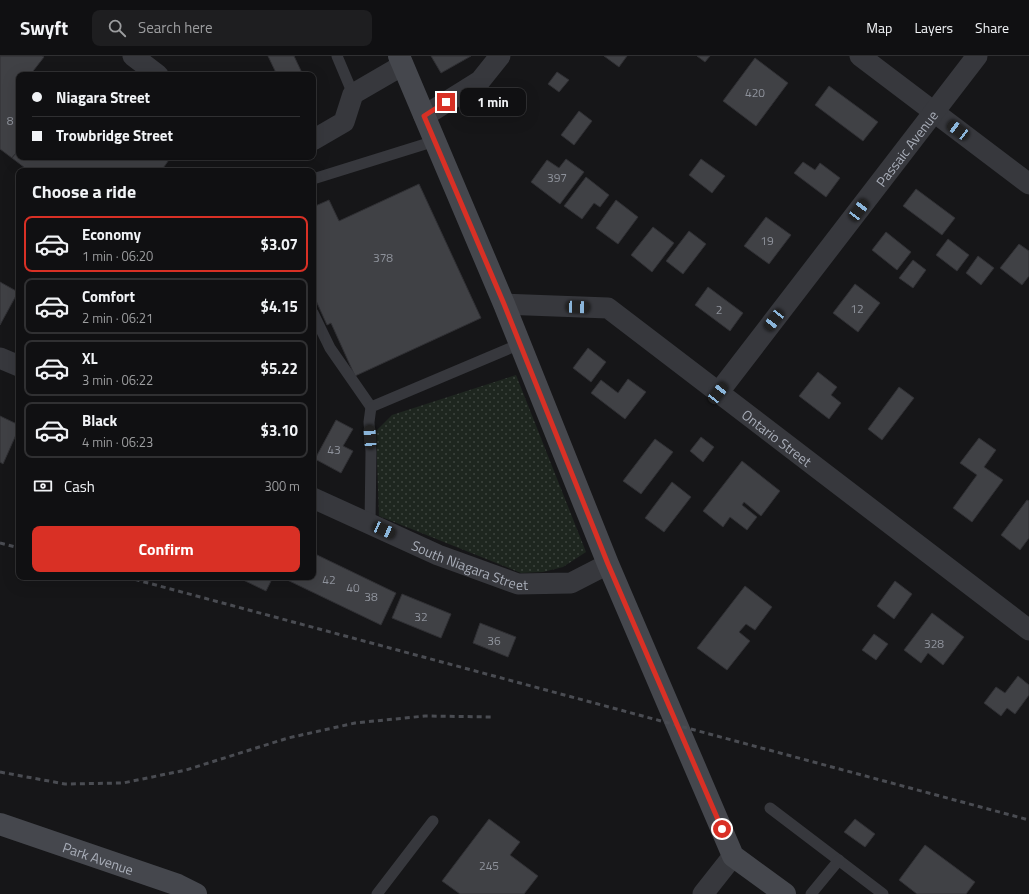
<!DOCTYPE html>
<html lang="en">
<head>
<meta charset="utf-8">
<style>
  body { margin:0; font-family:"Titillium Web",sans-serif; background:#1e1e20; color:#f1f3f6; height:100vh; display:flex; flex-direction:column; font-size:15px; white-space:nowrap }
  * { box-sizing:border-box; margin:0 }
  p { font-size:13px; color:#9c9d9f }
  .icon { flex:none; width:22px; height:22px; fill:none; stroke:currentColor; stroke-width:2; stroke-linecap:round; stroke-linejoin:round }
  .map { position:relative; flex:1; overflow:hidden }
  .side { position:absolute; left:16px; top:112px; width:300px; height:412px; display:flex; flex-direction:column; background:#101012; border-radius:8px; box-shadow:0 4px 16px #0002,0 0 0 1px #303032 }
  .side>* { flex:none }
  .hud { position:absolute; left:16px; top:16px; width:300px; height:88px; border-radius:8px; box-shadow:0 4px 16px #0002,0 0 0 1px #303032; display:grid; align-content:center; height:88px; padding:0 16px; background:#101012 }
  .end { position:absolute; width:18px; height:18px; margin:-9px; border:5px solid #d93025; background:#fff; box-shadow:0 0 0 2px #fff }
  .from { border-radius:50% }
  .bubble { position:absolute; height:28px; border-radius:8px; background:#101012; box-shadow:0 4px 16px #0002,0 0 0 1px #303032; font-size:13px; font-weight:700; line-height:28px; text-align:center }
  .car { position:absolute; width:12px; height:24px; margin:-12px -6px; border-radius:5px; box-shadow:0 0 3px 1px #0007; background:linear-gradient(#222 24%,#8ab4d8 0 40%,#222 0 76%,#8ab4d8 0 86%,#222 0) }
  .hud b { display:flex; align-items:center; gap:14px; height:38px; font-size:15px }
  .hud b+b { border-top:1px solid #303032 }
  .hud i { width:10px; height:10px; background:#f1f3f6 }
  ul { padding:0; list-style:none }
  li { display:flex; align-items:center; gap:12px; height:56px; margin:0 8px 6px; padding:0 8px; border:2px solid #303032; border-radius:8px }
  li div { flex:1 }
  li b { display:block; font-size:15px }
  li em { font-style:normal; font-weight:700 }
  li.active { border-color:#d93025 }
  li>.icon { width:36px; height:36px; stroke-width:1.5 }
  h2 { padding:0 16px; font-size:18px; line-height:48px }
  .pay { display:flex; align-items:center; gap:10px; height:44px; padding:0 16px; font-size:15px }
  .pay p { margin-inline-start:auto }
  .action { display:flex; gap:8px; margin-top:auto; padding:8px 16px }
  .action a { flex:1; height:46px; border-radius:8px; background:#d93025; color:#fff; font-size:16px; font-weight:700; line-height:46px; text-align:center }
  header { display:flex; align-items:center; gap:24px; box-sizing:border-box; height:56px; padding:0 20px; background:#101012; border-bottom:1px solid #303032 }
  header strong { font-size:19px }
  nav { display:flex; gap:22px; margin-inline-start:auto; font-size:14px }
  .search { width:280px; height:36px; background:#1e1e20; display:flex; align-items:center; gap:10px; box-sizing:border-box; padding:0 14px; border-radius:8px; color:#9c9d9f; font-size:15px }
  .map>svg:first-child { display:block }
</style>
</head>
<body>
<header>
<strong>Swyft</strong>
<div class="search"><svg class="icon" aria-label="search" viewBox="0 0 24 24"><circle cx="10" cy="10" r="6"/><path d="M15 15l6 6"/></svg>Search here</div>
<nav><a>Map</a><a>Layers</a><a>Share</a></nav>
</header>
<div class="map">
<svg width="1029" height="838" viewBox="0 0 1029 838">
  <defs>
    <pattern id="grass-dots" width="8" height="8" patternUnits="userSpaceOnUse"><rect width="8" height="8" fill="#1e261f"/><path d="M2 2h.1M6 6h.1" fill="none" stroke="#3c433d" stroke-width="1.8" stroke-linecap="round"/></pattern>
  </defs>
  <rect width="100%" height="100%" fill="#161618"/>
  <path fill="url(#grass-dots)" d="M516,319L586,496L563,511L543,516L521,517L379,460L376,375L392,359Z"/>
  <g fill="#404145" stroke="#303034">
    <path d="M0,0H42L44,1L30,19H19V93L12,102L0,93Z"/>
    <path d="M268,0H294L303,19H277Z"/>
    <path d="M431,0H471L441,17Z"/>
    <path d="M604,0H627L619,11Z"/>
    <path d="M697,0H710L705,6Z"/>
    <path d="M755,2L788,27L756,70L723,45Z"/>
    <path d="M557,16L569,24L559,36L548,28Z"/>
    <path d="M829,30L878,66L863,85L815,49Z"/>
    <path d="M579,55L592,65L574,89L561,79Z"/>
    <path d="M19,93V101H171L161,115H29L12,102Z"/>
    <path d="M566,103L584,116L560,148L531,126L547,104L559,112Z"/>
    <path d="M701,103L725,120L712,137L689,119Z"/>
    <path d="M803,106L815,114L820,107L840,122L826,141L794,117Z"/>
    <path d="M586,121L609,139L600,151L594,147L582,163L564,150Z"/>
    <path d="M419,128L481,262L355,320L331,267L327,269L313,238V151L329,144L339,165Z"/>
    <path d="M916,133L955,162L942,179L903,150Z"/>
    <path d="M616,144L638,161L618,188L596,172Z"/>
    <path d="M766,161L791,179L769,208L744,190Z"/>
    <path d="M653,171L674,187L652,216L631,199Z"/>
    <path d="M689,175L706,188L683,218L666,205Z"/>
    <path d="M886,176L911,196L897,214L872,194Z"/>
    <path d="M948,183L969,199L957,215L936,199Z"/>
    <path d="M1019,188L1029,195V220L1022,229L1000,212Z"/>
    <path d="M978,200L994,212L981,229L966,217Z"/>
    <path d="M913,204L926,214L913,232L899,222Z"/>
    <path d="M0,226L18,236L0,269Z"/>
    <path d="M855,228L880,247L858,276L833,257Z"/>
    <path d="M708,231L743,257L730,275L695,249Z"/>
    <path d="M588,292L606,306L591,326L573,312Z"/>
    <path d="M818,316L837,331L831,339L841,347L829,363L799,340Z"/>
    <path d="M628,323L646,336L625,363L591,337L601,324L618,337Z"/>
    <path d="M899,331L914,342L882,384L868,373Z"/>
    <path d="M0,360L19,369V372L3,408L0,406Z"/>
    <path d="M336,364L353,373L343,390L353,395L341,417L315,403Z"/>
    <path d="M701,381L714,391L703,406L690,395Z"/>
    <path d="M979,382L996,394L984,411L1003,424L972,466L953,452L977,419L960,407Z"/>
    <path d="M655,383L673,396L641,438L623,425Z"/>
    <path d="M742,405L780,435L761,460L744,446L742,449L757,461L747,474L730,461L723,471L703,455Z"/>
    <path d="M672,426L691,441L664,476L645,462Z"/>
    <path d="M1027,444L1029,445V482L1020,494L1001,479Z"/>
    <path d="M313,497L396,537L381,569L281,521H313Z"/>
    <path d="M237,521H273L266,535Z"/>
    <path d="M895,525L912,538L894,563L877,550Z"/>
    <path d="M745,530L772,551L755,574L746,568L739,576L750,585L727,614L697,592Z"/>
    <path d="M402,538L451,558L441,582L392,562Z"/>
    <path d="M932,557L964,581L943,609L928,597L921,607L904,594Z"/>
    <path d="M480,567L516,581L508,601L473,587Z"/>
    <path d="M874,578L888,588L876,604L862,594Z"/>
    <path d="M1018,620L1029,629V639L1015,658L1007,652L1001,660L984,647L996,631L1005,637Z"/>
    <path d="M489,763L520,786L510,799L538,820L524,838H460L442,825Z"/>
    <path d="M855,763L875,778L865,791L844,776Z"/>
    <path d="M925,789L975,826L966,838H917L899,824Z"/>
  </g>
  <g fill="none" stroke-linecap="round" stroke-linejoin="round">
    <g stroke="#37383d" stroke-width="11">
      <path d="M337,0L353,38"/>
      <path d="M313,123L435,85"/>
      <path d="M313,257L330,292L371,351"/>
      <path d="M370,468L371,396L369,366L371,351L520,288"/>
      <path d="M770,752L883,838"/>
      <path d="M377,838L433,765"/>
      <path d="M811,838L839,804"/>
    </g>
    <g stroke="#37383d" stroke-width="21">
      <path d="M133,0L158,19"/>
      <path d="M860,0L1029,128"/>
      <path d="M424,60L480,25L500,0"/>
      <path d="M313,84L344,66L353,38L403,9"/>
      <path id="s1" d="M504,248L608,252L1029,574"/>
      <path d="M0,302L19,310"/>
      <path id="s2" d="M718,337L977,0"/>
      <path id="s3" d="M313,442L438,499L518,528L571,527L608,508"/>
      <path d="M703,838L733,800"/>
    </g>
    <g stroke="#45474d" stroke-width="22">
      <path d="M399,0L504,248L608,508L733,800L785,838"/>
      <path id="s4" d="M0,768L178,829L196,838"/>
    </g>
    <g stroke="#4a4c52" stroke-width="3" stroke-dasharray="5 4" stroke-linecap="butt">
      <path d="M0,487L19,492"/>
      <path d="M126,521L1029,764"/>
      <path d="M0,716L65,728L123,727L186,714L288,682L355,667L425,660L494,661"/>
    </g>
  </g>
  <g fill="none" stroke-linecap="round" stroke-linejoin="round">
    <path stroke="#d93025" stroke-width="5" d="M446,46L424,60L504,248L608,508L722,773"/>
  </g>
  <g text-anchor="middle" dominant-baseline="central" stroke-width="4" stroke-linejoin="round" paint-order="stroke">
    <g font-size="12" fill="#8e929b">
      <text x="755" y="36">420</text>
      <text x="10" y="64">8</text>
      <text x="557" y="121">397</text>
      <text x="767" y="184">19</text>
      <text x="383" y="201">378</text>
      <text x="857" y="252">12</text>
      <text x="719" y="253">2</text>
      <text x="334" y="393">43</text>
      <text x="329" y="523">42</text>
      <text x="353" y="531">40</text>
      <text x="371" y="540">38</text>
      <text x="421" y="560">32</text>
      <text x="494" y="584">36</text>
      <text x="934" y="587">328</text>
      <text x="489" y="809">245</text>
    </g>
    <g font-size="14" fill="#a8adb8" stroke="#111113">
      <text stroke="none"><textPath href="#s2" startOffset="309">Passaic Avenue</textPath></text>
      <text stroke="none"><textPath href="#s1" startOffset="317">Ontario Street</textPath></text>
      <text stroke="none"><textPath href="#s3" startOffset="171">South Niagara Street</textPath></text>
      <text stroke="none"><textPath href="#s4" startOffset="104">Park Avenue</textPath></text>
    </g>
  </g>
</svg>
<i class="end from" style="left:722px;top:773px"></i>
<i class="end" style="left:446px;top:46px"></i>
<div class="bubble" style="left:460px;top:32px;width:66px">1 min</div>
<i class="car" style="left:958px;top:74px;rotate:307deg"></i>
<i class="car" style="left:859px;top:154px;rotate:37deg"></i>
<i class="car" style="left:578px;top:251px;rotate:92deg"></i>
<i class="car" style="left:774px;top:264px;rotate:218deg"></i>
<i class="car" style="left:718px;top:337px;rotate:38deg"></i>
<i class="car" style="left:370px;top:381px;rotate:356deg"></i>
<i class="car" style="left:384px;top:474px;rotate:114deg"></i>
<div class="hud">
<b><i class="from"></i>Niagara Street</b>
<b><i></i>Trowbridge Street</b>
</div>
<section class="side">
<h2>Choose a ride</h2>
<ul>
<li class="active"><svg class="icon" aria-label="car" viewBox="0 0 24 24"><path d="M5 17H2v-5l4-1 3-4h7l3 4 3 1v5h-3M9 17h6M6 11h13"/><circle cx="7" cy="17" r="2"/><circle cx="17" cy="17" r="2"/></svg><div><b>Economy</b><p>1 min · 06:20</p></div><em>$3.07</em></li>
<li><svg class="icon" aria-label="car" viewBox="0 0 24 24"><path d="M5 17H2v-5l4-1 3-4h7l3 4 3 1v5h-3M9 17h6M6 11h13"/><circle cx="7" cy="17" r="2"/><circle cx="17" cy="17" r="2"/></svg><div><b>Comfort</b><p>2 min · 06:21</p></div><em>$4.15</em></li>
<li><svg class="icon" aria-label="car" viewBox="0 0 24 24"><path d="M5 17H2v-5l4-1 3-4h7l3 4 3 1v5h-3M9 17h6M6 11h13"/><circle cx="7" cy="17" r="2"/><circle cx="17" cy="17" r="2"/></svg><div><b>XL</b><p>3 min · 06:22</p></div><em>$5.22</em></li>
<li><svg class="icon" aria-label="car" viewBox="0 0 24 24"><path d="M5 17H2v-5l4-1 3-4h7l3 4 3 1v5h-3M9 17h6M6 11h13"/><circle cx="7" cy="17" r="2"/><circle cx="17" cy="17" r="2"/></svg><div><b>Black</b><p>4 min · 06:23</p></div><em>$3.10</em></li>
</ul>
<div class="pay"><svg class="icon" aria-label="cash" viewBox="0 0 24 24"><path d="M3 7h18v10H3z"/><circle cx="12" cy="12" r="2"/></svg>Cash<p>300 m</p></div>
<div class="action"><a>Confirm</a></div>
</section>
</div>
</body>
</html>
